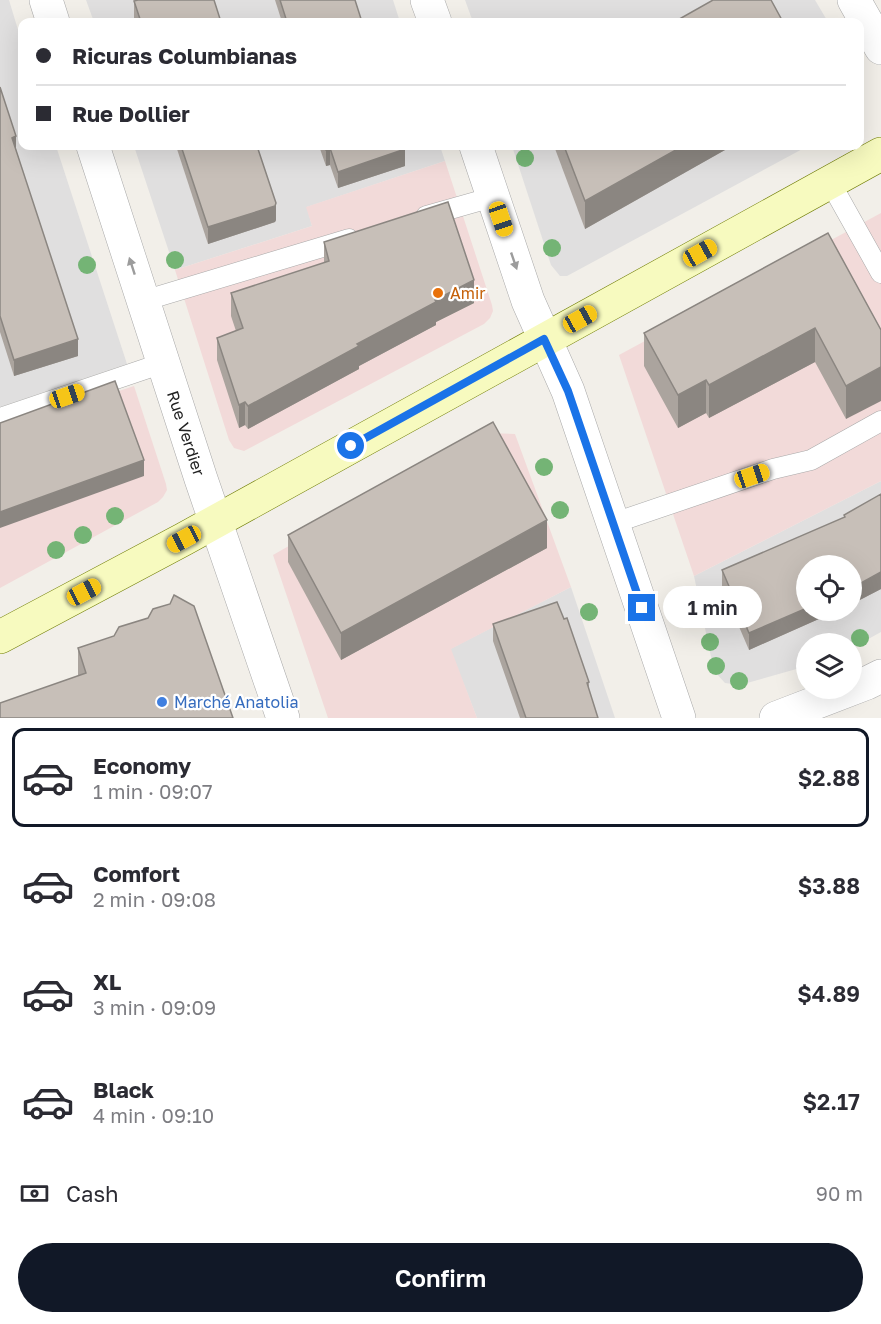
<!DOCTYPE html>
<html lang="en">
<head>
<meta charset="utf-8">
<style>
  body { margin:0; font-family:"Golos Text",sans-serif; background:#f2f2f3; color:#2b2b33; height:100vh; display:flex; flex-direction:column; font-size:22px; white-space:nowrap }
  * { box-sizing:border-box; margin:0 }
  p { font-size:20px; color:#7c7c81 }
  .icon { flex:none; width:33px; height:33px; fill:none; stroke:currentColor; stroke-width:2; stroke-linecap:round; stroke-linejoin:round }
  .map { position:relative; height:718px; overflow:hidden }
  .details { display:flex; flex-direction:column; background:#fff; flex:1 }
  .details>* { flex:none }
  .guide { position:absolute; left:18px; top:18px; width:846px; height:132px; border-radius:12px; box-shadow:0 6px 24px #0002; display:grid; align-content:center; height:132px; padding:0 18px; background:#fff }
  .tools { position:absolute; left:796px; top:555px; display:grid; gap:12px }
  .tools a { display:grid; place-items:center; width:66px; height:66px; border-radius:50%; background:#fff; box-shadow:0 6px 24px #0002; font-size:30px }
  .end { position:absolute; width:27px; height:27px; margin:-14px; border:8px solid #1a73e8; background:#fff; box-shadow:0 0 0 3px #fff }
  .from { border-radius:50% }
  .bubble { position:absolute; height:42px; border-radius:21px; background:#fff; box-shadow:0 6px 24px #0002; font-size:20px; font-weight:600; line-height:42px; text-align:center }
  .car { position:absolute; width:18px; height:36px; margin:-18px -9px; border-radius:8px; box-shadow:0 0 4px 2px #0007; background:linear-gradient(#f5c518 24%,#345 0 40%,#f5c518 0 76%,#345 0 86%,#f5c518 0) }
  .guide b { display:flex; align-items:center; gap:21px; height:57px; font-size:22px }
  .guide b+b { border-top:2px solid #e1e1e2 }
  .guide i { width:15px; height:15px; background:#2b2b33 }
  ul { padding:10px 0 0; list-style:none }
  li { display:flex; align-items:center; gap:18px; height:99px; margin:0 12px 9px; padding:0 6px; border:3px solid transparent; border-radius:12px }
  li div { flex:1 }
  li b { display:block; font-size:22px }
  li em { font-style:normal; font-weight:600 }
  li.current { border-color:#111827 }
  li>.icon { width:54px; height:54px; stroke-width:1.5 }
  .pay { display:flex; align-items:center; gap:15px; height:66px; padding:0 18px; font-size:22px }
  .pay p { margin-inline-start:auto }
  .action { display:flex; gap:12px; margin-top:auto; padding:12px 18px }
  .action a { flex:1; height:69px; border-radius:36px; background:#111827; color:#fff; font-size:24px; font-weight:600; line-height:69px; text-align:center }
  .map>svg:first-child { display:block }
</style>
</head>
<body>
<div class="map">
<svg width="881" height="718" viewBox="0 0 881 718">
  <rect width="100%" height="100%" fill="#f2efe9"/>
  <g fill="#e0dfdf" fill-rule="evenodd">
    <path d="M0,0H9L22,43V146H56L127,364L0,407Z"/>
    <path d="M86,0H393L400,22H94Z"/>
    <path d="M465,0H815L828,22H473Z"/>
    <path d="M134,146H440L445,161L307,207L312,226L175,270Z"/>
    <path d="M512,146H808L567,276H560L551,265Z"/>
    <path d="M881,481V632L852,648V644H807V666L740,685L725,683L714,671L694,576ZM807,566H852V610H807Z"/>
    <path d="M571,587L615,718H477L450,649Z"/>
  </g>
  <g fill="#f2dad9">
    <path d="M445,161L492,305L493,311L490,318L484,324L244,451L234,448L229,440L175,270L312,226L306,207Z"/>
    <path d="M881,213V481L694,576L619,355Z"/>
    <path d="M134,386L166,484L167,490L163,497L158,502L0,588V430Z"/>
    <path d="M487,433L515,434L571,587L451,649L477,718H328L273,555Z"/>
  </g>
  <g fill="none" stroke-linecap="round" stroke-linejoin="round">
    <g stroke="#a9a9a9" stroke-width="21">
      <g id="service">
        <path d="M830,182L881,273"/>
        <path d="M426,216L493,197"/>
        <path d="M143,301L349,239"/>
        <path d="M0,418L163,363"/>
        <path d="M614,523L773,469L811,460L881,421"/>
      </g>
    </g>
    <g stroke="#a9a9a9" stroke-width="34">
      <g id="minor">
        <path d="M46,0L53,22"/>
        <path d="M427,0L435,22"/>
        <path d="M854,0L881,48"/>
        <path id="s1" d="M93,146L201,479L283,718"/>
        <path d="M476,146L528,301L568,391L679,718"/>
        <path d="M776,718L867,683L881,676"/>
      </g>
    </g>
    <g stroke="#707d05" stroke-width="34">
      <path id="secondary" d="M0,637L184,539L881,154"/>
    </g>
    <use href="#service" stroke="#fff" stroke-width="20"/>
    <use href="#minor" stroke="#fff" stroke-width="33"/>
    <use href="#secondary" stroke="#f7fabf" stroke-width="33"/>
  </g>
  <g fill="#74b475">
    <circle cx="525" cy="158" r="9"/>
    <circle cx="552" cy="248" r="9"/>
    <circle cx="175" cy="260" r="9"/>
    <circle cx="87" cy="265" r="9"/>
    <circle cx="544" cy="467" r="9"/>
    <circle cx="560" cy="510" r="9"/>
    <circle cx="115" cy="516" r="9"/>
    <circle cx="83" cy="535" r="9"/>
    <circle cx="56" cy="550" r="9"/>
    <circle cx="589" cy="612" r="9"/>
    <circle cx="860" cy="638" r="9"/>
    <circle cx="710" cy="642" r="9"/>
    <circle cx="716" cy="666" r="9"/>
    <circle cx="739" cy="681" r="9"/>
  </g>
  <g fill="#aba49e">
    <path d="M275,0H355L362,22H282Z"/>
    <path d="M134,1L221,22H136L134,18Z"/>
    <path d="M0,87L16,149L78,356L14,376L0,332Z"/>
    <path d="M176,146H257L276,220L275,222L208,244Z"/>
    <path d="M319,146H404L405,166L338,188L330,165L326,166Z"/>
    <path d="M554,146H732L585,229Z"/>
    <path d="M828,233L881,330L846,419L815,362L709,418L706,413L678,428L644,366V333Z"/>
    <path d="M324,242L474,303L436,322V325L359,366V369L248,429L245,425L239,428L217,360V338L236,331L231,316V293L324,263Z"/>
    <path d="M881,494V589L852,604V566L807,610H839L749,650L722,587V570L844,518V515Z"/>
    <path d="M288,535L547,548L341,660L288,562Z"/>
    <path d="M564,619L589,682V690L598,718H520L493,641V624Z"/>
    <path d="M78,648L233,718L78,676Z"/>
  </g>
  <g fill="#8b8681">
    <path d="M16,136V153L12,138Z"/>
    <path d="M683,146H732L585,229V201Z"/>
    <path d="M330,148V165L326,166V150Z"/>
    <path d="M405,149V166L338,188V172Z"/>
    <path d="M276,203V220L275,222L208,244V227Z"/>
    <path d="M474,280V303L436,322V325L359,366V369L248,429V406L435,300Z"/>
    <path d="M815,328V362L709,418V385Z"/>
    <path d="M78,339V356L14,376V360Z"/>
    <path d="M881,367V401L846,419V386Z"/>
    <path d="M706,380V413L678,428V395Z"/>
    <path d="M245,402V425L239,428V405Z"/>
    <path d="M144,460V476L0,528V512Z"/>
    <path d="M547,520V548L341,660V633Z"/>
    <path d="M881,572V589L852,604V588Z"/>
    <path d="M807,608V610H839L749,650V633Z"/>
  </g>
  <g fill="#c7bfb8" stroke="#8b8681" stroke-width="1.5">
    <path d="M138,0H214L221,22H141L134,1Z"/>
    <path d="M280,0H355L362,22H287Z"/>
    <path d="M713,0H771L783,22H674Z"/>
    <path d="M0,87L16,136L12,138L78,339L14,360L0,316Z"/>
    <path d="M181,146H257L276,203L275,206L208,227Z"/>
    <path d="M324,146H404L405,149L338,172L330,148L326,150Z"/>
    <path d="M564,146H683L585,201Z"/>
    <path d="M448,202L474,280L435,300L436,302L357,344L359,346L248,406L245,402L239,405L217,338L243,328L231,293L329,261L324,242Z"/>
    <path d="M828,233L881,330V367L846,386L815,328L709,385L706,380L678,395L644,333Z"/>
    <path d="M115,381L144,460L0,512V423Z"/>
    <path d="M493,422L547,520L341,633L288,535Z"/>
    <path d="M881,494V572L852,588V566H807V608L749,633L722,570L845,517L844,515Z"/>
    <path d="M174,595L194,606L233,718H0V703L86,673L78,648L114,636L119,627L148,618L153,609L170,604Z"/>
    <path d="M557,602L564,619L567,618L589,682L587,683L598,718H526L493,624Z"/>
  </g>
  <defs><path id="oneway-solid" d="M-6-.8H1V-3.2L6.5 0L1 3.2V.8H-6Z" transform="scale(1.5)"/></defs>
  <g fill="#9c9c9c">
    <use href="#oneway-solid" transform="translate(514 261) rotate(71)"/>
    <use href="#oneway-solid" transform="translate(132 266) rotate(-108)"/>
  </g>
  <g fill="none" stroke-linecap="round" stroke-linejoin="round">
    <path stroke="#1a73e8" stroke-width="8" d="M351,446L544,339L568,391L642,608"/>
  </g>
  <circle fill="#e8710a" stroke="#fff" stroke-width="2" cx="438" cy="293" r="6"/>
  <circle fill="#3f7fe0" stroke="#fff" stroke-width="2" cx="162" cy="702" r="6"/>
  <g text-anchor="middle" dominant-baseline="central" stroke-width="4.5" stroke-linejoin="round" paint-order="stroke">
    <g font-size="16" fill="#c56008" stroke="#fff" text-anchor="start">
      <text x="450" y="293">Amir</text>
    </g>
    <g font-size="16" fill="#222" stroke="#fff">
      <text stroke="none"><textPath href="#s1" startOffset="302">Rue Verdier</textPath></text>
    </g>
    <g font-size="16" fill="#366cbe" stroke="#fff" text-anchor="start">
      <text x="174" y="702">Marché Anatolia</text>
    </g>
  </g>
</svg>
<div class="tools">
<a><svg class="icon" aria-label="locate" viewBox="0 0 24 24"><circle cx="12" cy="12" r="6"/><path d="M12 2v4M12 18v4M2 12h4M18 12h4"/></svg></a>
<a><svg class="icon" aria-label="layers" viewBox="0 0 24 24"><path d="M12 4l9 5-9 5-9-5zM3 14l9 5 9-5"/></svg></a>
</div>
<i class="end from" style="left:351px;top:446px"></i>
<i class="end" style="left:642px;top:608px"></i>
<div class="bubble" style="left:663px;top:586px;width:99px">1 min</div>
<i class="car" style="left:501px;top:219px;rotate:161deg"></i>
<i class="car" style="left:700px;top:253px;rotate:61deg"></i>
<i class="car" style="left:580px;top:319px;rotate:61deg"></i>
<i class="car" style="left:67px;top:396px;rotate:71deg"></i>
<i class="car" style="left:752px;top:476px;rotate:71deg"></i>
<i class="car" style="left:184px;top:539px;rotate:242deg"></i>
<i class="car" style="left:84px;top:592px;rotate:62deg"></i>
<div class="guide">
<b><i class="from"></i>Ricuras Columbianas</b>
<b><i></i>Rue Dollier</b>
</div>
</div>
<section class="details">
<ul>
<li class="current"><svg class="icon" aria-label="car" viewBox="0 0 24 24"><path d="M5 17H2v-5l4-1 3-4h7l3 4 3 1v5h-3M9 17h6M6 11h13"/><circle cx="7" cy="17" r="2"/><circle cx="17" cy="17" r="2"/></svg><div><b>Economy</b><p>1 min · 09:07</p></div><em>$2.88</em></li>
<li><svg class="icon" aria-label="car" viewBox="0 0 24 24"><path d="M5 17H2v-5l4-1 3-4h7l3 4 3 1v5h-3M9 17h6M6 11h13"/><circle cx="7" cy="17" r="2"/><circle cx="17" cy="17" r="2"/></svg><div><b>Comfort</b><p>2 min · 09:08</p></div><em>$3.88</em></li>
<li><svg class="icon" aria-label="car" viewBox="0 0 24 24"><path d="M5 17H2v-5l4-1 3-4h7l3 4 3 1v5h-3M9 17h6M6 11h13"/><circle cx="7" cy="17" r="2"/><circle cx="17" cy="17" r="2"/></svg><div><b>XL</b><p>3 min · 09:09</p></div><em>$4.89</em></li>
<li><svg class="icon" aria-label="car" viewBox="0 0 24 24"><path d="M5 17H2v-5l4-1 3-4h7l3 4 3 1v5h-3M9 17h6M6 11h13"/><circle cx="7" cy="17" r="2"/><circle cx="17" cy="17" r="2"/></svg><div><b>Black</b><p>4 min · 09:10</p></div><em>$2.17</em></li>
</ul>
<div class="pay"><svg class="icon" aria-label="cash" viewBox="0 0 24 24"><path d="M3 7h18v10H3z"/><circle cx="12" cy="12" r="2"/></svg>Cash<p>90 m</p></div>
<div class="action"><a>Confirm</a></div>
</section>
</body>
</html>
